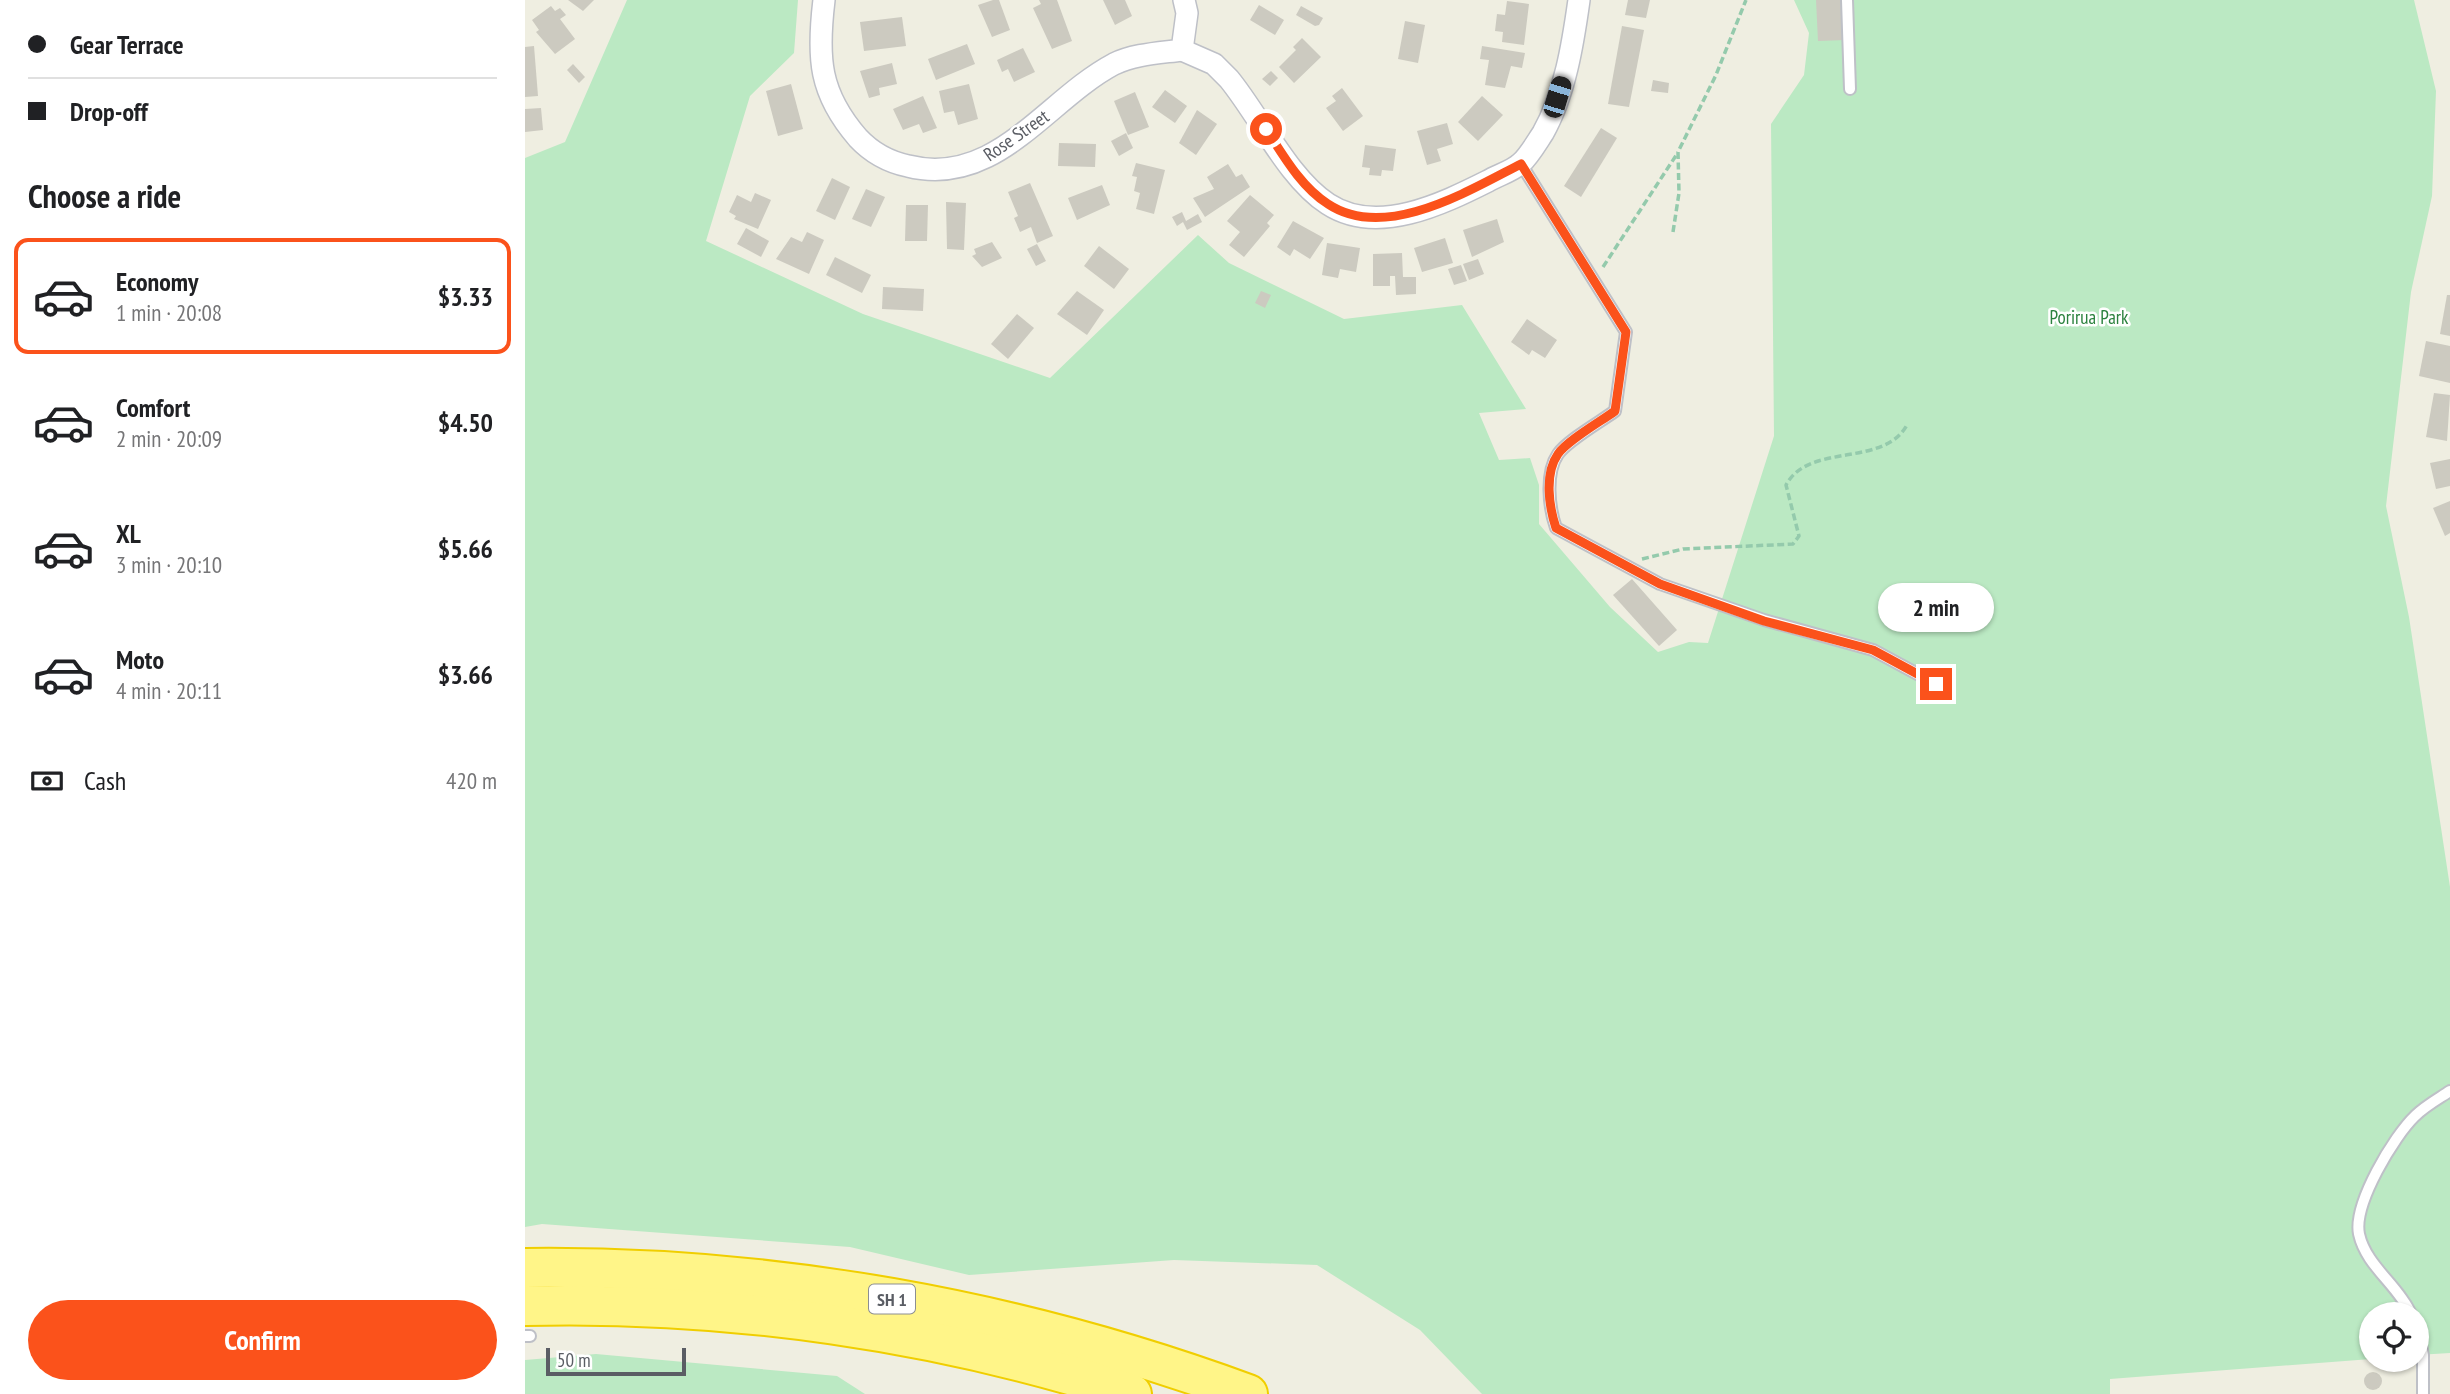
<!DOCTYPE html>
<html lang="en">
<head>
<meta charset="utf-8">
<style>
  body { margin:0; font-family:"PT Sans Narrow",sans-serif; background:#f2f2f2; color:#202124; height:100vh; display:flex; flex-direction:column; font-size:26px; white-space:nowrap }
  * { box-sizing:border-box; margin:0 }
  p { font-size:23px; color:#757577 }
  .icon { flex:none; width:38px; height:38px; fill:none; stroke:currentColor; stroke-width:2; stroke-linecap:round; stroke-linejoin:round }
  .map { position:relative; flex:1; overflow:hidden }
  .details { display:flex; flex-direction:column; background:#fff; width:525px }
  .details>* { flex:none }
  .hud { display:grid; align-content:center; height:154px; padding:0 28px; background:#fff }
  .buttons { position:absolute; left:1834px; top:1302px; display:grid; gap:14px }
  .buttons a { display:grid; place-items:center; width:70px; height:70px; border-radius:50%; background:#fff; box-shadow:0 2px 5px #0004; font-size:35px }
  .scale { position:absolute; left:21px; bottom:18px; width:140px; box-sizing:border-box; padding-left:7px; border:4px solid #5a5d64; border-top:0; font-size:19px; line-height:24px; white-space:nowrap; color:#5a5d64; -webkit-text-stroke:5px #fff; paint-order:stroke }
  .end { position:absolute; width:32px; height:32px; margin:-16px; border:9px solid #fb521b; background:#fff; box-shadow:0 0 0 4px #fff }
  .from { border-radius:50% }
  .bubble { position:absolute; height:49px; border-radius:24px; background:#fff; box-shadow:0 2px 5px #0004; font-size:23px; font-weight:600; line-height:49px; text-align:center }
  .car { position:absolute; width:21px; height:42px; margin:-21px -10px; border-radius:9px; box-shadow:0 0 5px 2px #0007; background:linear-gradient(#222 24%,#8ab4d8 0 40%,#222 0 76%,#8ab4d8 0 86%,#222 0) }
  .hud b { display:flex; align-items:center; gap:24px; height:66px; font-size:26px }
  .hud b+b { border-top:2px solid #e0e0e0 }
  .hud i { width:18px; height:18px; background:#202124 }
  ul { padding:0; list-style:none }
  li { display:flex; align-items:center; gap:21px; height:116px; margin:0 14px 10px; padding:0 14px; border:4px solid transparent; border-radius:14px }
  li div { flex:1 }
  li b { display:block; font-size:26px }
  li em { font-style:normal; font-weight:600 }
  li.active { border-color:#fb521b }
  li>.icon { width:63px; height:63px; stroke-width:1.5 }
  h2 { padding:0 28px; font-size:32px; line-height:84px }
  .pay { display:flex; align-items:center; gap:18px; height:77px; padding:0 28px; font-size:26px }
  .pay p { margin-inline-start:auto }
  .button { display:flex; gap:14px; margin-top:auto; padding:14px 28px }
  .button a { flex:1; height:80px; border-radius:42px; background:#fb521b; color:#fff; font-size:28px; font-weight:600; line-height:80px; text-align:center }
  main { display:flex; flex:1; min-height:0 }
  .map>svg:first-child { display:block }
</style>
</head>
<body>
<main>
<section class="details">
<div class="hud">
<b><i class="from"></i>Gear Terrace</b>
<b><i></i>Drop-off</b>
</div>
<h2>Choose a ride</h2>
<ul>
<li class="active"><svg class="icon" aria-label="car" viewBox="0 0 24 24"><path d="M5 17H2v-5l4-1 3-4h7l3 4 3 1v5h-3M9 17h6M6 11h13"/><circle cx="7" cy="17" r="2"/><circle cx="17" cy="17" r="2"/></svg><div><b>Economy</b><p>1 min · 20:08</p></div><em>$3.33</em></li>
<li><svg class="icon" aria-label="car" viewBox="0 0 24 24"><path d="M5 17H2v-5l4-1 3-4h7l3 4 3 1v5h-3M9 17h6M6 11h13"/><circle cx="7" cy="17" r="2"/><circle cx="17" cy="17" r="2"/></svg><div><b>Comfort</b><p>2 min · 20:09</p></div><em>$4.50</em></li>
<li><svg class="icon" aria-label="car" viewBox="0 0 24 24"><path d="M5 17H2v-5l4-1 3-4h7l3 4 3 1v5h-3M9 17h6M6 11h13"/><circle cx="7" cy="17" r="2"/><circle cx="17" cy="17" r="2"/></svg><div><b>XL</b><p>3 min · 20:10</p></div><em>$5.66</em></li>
<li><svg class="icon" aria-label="car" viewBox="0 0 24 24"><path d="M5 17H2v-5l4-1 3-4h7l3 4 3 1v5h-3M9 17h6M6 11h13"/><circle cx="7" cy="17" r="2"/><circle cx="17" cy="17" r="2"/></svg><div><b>Moto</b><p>4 min · 20:11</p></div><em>$3.66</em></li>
</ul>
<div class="pay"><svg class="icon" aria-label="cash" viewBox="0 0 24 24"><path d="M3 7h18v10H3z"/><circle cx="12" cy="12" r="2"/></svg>Cash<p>420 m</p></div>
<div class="button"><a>Confirm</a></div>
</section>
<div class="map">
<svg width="1925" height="1394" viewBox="0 0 1925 1394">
  <rect width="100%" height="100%" fill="#efeee1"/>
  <g fill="#bbe9c3">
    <path d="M102,0H273L269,53L225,96L181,241L338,314L525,378L673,235L704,263L819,319L937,305L1001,409L954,413L974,460L1005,458L1014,485V524L1085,607L1133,652L1164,642L1183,643L1249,436L1246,124L1279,75L1284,33L1269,0H1889L1911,91L1907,196L1886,292L1861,506L1884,617L1925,887V1353L1892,1355V1314H1846V1359L1585,1379V1394H957L895,1330L792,1265L649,1260L444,1275L325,1247L17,1224L0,1227V158L40,142Z"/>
    <path d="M71,1354L312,1376L340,1394H0V1360Z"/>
  </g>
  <g fill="#cccac0">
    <path d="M43,0H69L58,11Z"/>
    <path d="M468,0H474L485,30L467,37L453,5Z"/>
    <path d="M514,0H532L547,41L527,49L508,8L516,4Z"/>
    <path d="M578,0H600L607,16L590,25Z"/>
    <path d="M1103,0H1125L1121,18L1100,15Z"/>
    <path d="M1291,0H1320L1321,40L1293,41Z"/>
    <path d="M982,1L1004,4L999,45L977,42L978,32L970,31L972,14L980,15Z"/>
    <path d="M734,5L759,20L750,35L725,20Z"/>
    <path d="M26,6L30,11L35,8L41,15L35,19L50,39L30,54L11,32L14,30L7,20Z"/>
    <path d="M776,6L798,18L794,25L790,26L771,15Z"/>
    <path d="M377,17L381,46L339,51L335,22Z"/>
    <path d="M880,21L900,25L893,63L873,59Z"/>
    <path d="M1097,26L1119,30L1104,107L1083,104Z"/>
    <path d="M777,38L796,57L769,83L754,67L771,50L768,47Z"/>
    <path d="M442,44L450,64L411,80L403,59Z"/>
    <path d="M9,46L13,96L0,97V47Z"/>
    <path d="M957,46L1000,53L997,68L986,66L980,88L960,85L964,60L955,59Z"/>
    <path d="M498,48L510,72L489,82L483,69L477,72L472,60Z"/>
    <path d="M367,63L372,84L354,88L355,95L344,98L335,71Z"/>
    <path d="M48,64L60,77L54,83L42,70Z"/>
    <path d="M746,71L753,78L745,86L737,79Z"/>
    <path d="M1128,80L1144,83L1143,93L1126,91Z"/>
    <path d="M266,84L278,129L253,136L241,91Z"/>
    <path d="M444,84L453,119L433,125L429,111L419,113L414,91Z"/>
    <path d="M817,88L838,116L818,131L801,108L811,101L807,96Z"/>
    <path d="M640,90L662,106L650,123L627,107Z"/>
    <path d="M610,92L624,127L603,135L589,101Z"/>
    <path d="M398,96L412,128L398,133L394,124L378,130L368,109Z"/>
    <path d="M957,96L978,115L953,141L933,122Z"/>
    <path d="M16,108L18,130L0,132V109Z"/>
    <path d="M672,110L692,124L671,155L654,143Z"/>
    <path d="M922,123L928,144L912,149L916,161L902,165L892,131Z"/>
    <path d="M1076,128L1092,138L1056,197L1039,186Z"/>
    <path d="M601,133L608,148L594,156L586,141Z"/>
    <path d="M534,143L571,144L570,167L533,166Z"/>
    <path d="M840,145L871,149L868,171L857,170L856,176L844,175L845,168L837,167Z"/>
    <path d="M611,163L640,170L629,214L611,209L615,193L609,191L612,177L607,176Z"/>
    <path d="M703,164L711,177L717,174L725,187L680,217L668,198L689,189L682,177Z"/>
    <path d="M307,178L325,187L310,220L291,211Z"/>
    <path d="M505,183L528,236L512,243L506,227L495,232L489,218L493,216L483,192Z"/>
    <path d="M577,185L585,205L552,220L543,198Z"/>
    <path d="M341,189L360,197L346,227L327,219Z"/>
    <path d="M230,193L246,200L233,229L209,219L211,216L204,212L212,195L226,202Z"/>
    <path d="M725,195L749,215L742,223L745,226L719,257L704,245L715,232L702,221Z"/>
    <path d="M421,202L441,203L439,250L422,249Z"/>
    <path d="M381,205H403L402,241H380Z"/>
    <path d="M657,212L661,221L673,214L677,222L662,230L658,222L652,226L647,217Z"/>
    <path d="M972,219L979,242L947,257L938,230Z"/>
    <path d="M768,221L799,238L785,259L769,249L765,256L752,247Z"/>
    <path d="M221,228L244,241L236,257L212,244Z"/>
    <path d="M282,232L299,240L284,274L251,259L266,237L277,242Z"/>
    <path d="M920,238L928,263L897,272L889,248Z"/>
    <path d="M467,242L477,258L457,267L447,256L451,254L449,249Z"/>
    <path d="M802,243L835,248L831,272L815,269L813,278L797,275Z"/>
    <path d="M512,244L521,261L511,266L502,249Z"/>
    <path d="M574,246L604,269L589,289L559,266Z"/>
    <path d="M877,253L878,277H891V294L871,295L870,276H865V286H848V254Z"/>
    <path d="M310,257L346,275L337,293L301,275Z"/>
    <path d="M953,259L959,274L944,280L938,264Z"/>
    <path d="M936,265L942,281L929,285L923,269Z"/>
    <path d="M358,287L399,289L398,311L357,309Z"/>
    <path d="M552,291L579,310L562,335L532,314Z"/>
    <path d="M736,291L746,295L740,308L730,303Z"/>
    <path d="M1922,295H1925V336L1915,334Z"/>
    <path d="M492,314L509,328L483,359L466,344Z"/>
    <path d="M1002,319L1032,340L1020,358L1007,350L1004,355L986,342Z"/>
    <path d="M1901,341L1925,346V383L1894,376Z"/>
    <path d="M1909,393L1925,395L1922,441L1901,437Z"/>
    <path d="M1925,459V486L1911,489L1905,463Z"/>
    <path d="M1925,501V533L1920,536L1908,508Z"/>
    <path d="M1107,579L1152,630L1134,646L1088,595Z"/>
    <circle cx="1848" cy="1381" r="9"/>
  </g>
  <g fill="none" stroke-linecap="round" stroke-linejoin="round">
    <g stroke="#bec0c7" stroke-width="14">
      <g id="lane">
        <path d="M1322,0L1325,89"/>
        <path d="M996,164L1101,332L1090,411C1075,422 1043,440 1033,454C1020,473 1024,508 1031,528L1135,584L1239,620L1348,650L1411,684"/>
        <path d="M1886,1314C1873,1285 1841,1266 1834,1234C1828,1204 1869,1136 1890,1116C1900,1106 1913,1099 1925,1091"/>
        <path d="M1892,1327L1898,1355V1394"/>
        <path d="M0,1336H5"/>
      </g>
    </g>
    <g stroke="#bec0c7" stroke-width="24">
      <g id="street">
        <path d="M299,0C292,58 294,93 333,138C347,153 364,162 383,166C471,188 521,100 589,64C609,54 635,53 657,50L662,13L659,0"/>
        <path d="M657,50L689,64L704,79C735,117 763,178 803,204C852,236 917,204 963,181C973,175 988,171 996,163C1004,156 1012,142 1018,133C1040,94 1048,43 1054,0"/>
      </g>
    </g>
    <g stroke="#f0ce00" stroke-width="42">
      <g id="highway">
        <path d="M0,1268C246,1265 492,1309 723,1394"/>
        <path d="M0,1306C203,1301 414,1331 607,1394"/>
      </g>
    </g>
    <g stroke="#94caac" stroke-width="3.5" stroke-dasharray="7 3.5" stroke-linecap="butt">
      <path d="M1148,232L1154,193L1153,152L1191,75L1221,0"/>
      <path d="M1078,267L1152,154"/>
      <path d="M1117,559L1158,549L1268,544L1274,536L1261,485C1284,442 1358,468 1382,425"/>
    </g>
    <use href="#lane" stroke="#fff" stroke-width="10"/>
    <use href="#street" stroke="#fff" stroke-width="21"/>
    <use href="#highway" stroke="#fff588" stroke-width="38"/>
  </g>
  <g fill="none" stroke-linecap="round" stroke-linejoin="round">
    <path stroke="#fb521b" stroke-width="9" d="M741,129C758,155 776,187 803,204C860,242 943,191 996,164L1101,332L1090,411C1075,422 1043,440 1033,454C1019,474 1024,507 1031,528L1135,584L1239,621L1348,650L1411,684"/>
  </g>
  <g text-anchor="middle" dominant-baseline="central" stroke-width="5" stroke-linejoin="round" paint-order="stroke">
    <rect fill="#fff" stroke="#8c8e92" stroke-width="2" x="344" y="1284.5" width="46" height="29" rx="5"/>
    <g font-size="18" font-weight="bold" fill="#5a5d64">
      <text x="367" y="1299">SH 1</text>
    </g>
    <g font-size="19" fill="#5a5d64" stroke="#fff">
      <text transform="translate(491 135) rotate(-35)">Rose Street</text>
    </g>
    <g font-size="19" fill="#2b823e" stroke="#fff">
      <text x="1564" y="317">Porirua Park</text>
    </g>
  </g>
</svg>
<div class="buttons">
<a><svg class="icon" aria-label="locate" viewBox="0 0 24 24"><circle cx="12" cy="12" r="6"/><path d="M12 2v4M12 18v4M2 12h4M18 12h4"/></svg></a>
</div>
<div class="scale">50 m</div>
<i class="end from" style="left:741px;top:129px"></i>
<i class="end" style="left:1411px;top:684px"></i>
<div class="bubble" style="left:1353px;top:583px;width:116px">2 min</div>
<i class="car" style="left:1032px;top:97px;rotate:17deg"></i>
</div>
</main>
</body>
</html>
